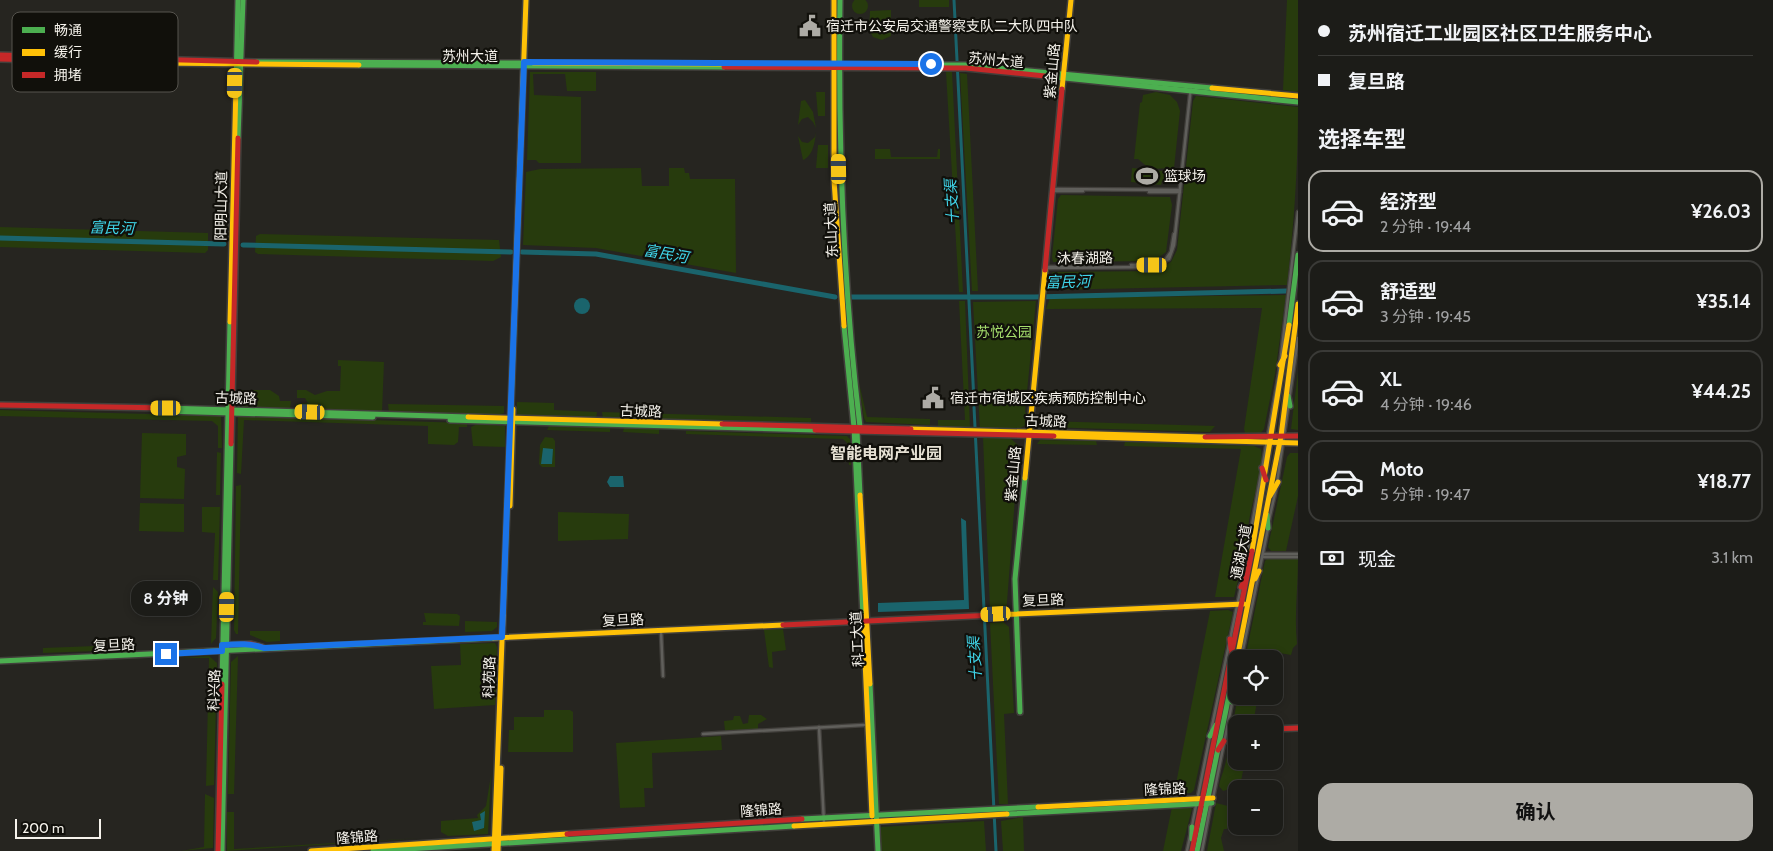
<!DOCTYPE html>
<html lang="zh">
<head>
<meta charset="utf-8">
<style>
  body { margin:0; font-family:Cabin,"Noto Sans SC",sans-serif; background:#252521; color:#f1f3f6; height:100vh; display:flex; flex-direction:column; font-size:19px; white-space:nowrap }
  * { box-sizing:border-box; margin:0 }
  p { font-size:16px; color:#a0a1a2 }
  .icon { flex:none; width:28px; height:28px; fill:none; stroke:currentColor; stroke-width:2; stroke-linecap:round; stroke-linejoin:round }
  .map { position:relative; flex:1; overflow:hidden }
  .drawer { display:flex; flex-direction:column; background:#1c1c18; width:475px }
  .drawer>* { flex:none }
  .top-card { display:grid; align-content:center; height:110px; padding:0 20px; background:#1c1c18 }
  .tools { position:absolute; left:1228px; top:650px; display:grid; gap:10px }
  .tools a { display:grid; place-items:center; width:55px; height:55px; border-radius:10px; background:#1c1c18; box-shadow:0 2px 8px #0003,0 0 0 1px #3a3a37; font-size:25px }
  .scale { position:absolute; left:15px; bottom:12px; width:86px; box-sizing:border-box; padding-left:5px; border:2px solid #f6f3ec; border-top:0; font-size:14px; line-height:18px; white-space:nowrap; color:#f6f3ec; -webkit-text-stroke:4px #11100b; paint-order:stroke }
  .end { position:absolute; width:22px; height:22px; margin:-11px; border:6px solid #1a73e8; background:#fff; box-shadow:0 0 0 2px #fff }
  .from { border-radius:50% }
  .bubble { position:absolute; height:35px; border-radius:15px; background:#1c1c18; box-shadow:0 2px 8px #0003,0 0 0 1px #3a3a37; font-size:16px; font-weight:700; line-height:35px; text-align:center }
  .car { position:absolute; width:15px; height:30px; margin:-15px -8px; border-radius:6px; box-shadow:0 0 4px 1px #0007; background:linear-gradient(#f5c518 24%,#345 0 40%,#f5c518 0 76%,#345 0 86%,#f5c518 0) }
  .top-card b { display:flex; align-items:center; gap:18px; height:48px; font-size:19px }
  .top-card b+b { border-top:1px solid #3a3a37 }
  .top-card i { width:12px; height:12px; background:#f1f3f6 }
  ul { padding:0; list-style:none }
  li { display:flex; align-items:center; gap:15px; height:82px; margin:0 10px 8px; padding:0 10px; border:2px solid #3a3a37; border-radius:15px }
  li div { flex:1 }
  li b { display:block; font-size:19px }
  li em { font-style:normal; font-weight:700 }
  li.active { border-color:#adaba5 }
  li>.icon { width:45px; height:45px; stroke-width:1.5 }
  h2 { padding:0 20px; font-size:22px; line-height:60px }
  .pay { display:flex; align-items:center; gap:12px; height:55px; padding:0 20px; font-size:19px }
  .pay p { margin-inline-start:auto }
  .cta { display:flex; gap:10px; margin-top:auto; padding:10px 20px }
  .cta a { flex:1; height:58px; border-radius:15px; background:#adaba5; color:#111; font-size:20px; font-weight:700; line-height:58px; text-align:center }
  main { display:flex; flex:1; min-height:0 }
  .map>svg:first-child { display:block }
</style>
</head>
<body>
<main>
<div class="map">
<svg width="1298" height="851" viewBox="0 0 1298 851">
  <rect width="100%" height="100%" fill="#262520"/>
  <g fill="#273b0d">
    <circle cx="860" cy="6" r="8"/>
    <rect x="919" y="0" width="30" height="7"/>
    <path d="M1287,0H1298V92L1283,90Z"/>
    <path d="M891,10V36L882,40L873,37L869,30L870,11Z"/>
    <path d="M530,72H596V91H567L565,74H533L534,95L581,97V163H539L536,160H527Z"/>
    <path d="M946,72H952L963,292H959Z"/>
    <path d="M960,73L967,74L978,291H972Z"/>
    <path d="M816,92H825V116H818Z"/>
    <path d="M1156,92L1170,95L1177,102L1180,111L1174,168L1150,169L1138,159H1134L1140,103L1142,102L1143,95Z"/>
    <path d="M1196,96L1298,107C1298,168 1294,225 1287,285L1048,290L1049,277L1053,272L1156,271L1171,262L1177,250L1193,101Z"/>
    <path d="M805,100L813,112L816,128L813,122L808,117L802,119L798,125L801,101Z"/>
    <path d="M816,132C815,142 813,156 803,160L798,136L802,142L808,143L815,137Z"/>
    <path d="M818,145H828V168H816Z"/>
    <path d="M875,149H890L891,157H937L938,149H940V159H875Z"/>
    <path d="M641,168L642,186H669V168H684L685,173H689L690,179H735L736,273L596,248L523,245L526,172L540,169Z"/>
    <path d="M1132,168L1174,172L1173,183L1162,181L1161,185L1131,182Z"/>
    <path d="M1061,195L1170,197L1172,205L1166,252L1154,261L1053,262L1052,257L1058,199Z"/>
    <path d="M0,227L208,233V250L205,253L0,247Z"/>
    <path d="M260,234L499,240L501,257L493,261L258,254L255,252L256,236Z"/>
    <path d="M1286,295L1275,374L1264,429L1260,434L1245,433L1244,429L1262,308L1046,309L1050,298Z"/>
    <path d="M959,301H965L970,428L938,426V420H965Z"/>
    <path d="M1036,301L1025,412L1028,415L1026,425L1018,429L980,430L973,302Z"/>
    <path d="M338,360L384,362L382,412L297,409L296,404L308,403L305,398H297V390H306L315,395L327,391H340L341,366H338Z"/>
    <path d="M856,370L867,417L930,419V425L866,422L864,418Z"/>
    <path d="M1298,372V430L1291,429Z"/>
    <path d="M241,390H270L279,396L280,401H291L290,408L287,410L244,408L241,401Z"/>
    <path d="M517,402L554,403V410L597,412L596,419L519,416L517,414Z"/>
    <path d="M388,404L504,406V413L498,415L389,412Z"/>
    <path d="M0,410L221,416L222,448H218V426L212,421L0,416Z"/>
    <path d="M602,412L811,418V422L603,418Z"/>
    <path d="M240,416L467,423V427H459L458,442L454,445L428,444V426L244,420L241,474L237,473L238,417Z"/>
    <path d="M1034,421H1044L1215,426L1210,432L1042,427L1034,425Z"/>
    <path d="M477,424L505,426V447L473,446L471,427Z"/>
    <path d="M549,426L610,427V432L547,430Z"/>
    <path d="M624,428H659V434L623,432Z"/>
    <path d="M686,431L847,436L850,439L851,465H849L847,443L843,439L686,434Z"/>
    <path d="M142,433L186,434V455L177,457V467L185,469L184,499L140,498Z"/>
    <path d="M545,437L553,438L555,441V467H542L539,464L540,445Z"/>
    <path d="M983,437L1010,438L1019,446L1007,602L1006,608L990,610Z"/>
    <path d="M1040,440L1096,441L1097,445L1037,444Z"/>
    <path d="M1125,442L1254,446L1261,449C1265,474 1246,512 1248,538L1234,597H1215L1241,449L1124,446Z"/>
    <path d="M217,452L221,453L220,495H216Z"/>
    <path d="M1290,453H1298V496L1286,551H1271L1268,547L1287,457Z"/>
    <path d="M241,485L238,634H236L234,630L236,486Z"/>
    <path d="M140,503L184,504V532L139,531Z"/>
    <path d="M202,507H220L218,580H213L215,533L202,532Z"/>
    <path d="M558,512L629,514L628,539L558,541Z"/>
    <path d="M1268,558L1298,559C1298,588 1294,615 1297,644L1293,648L1291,655L1268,651L1266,659H1245L1265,561Z"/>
    <path d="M213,587L218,592L216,638L211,644Z"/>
    <path d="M1228,610L1233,612L1194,790L1191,793L1174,794L1210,611Z"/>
    <path d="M424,613L457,614L460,616L459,626L423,625V622H426Z"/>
    <path d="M465,621L497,622V627L492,631L465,632Z"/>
    <path d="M1003,622L1009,627L1014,713L1004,714L1008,804H999L990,623Z"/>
    <path d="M783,629L786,650L772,652L773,668L769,667L764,630Z"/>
    <path d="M250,631H280V641L267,642L250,635Z"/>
    <path d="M495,643L497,647L495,705L434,709L431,666L461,665L460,644Z"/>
    <path d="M96,646V651L43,653V648Z"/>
    <path d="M209,656L217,663L214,785L206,786L209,658H181Z"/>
    <path d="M238,656L234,794H228L231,662Z"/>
    <path d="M1238,696H1258L1253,724H1236V761H1245L1240,786L1223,791L1219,786L1220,781C1230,754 1232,725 1238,696Z"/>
    <path d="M544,710H570L573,712V752H508L509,730H514V717H544Z"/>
    <path d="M749,715H761L767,719L758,724V729L725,731L724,721L733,720L734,716H740L743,724L748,723Z"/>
    <path d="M721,736L722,750L652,753L653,788H644L645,807L620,808L616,743Z"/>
    <path d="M491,775L488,834L448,836L441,832V821L478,818L477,815L486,806Z"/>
    <path d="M205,794L214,798L213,848L181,851L204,847Z"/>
    <path d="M1216,803L1232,807L1227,829H1224L1221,838L1224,851H1207Z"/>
    <path d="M1189,806L1192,809L1181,851H1163L1172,807Z"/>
    <path d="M227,812H234V849L421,838L227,851Z"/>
    <path d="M1023,817L1024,851H1003L1001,821Z"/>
    <path d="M984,821L986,851H881L880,827Z"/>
  </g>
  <g fill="#1a646c">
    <circle cx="582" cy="306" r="8"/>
    <path d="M543,448L553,449L552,464H541Z"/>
    <path d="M610,476H623L624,487H610L607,482Z"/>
    <path d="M961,518L966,521L969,609L878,612V603L964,600Z"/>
    <path d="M485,811L484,828L474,831L472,822L481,820L480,814Z"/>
  </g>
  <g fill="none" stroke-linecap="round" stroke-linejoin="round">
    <g stroke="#1a646c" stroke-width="3">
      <path d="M954,0L974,402"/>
      <path d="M974,407L996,851"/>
    </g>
    <g stroke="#1a646c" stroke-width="5">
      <path d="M0,238L224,244"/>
      <path d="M243,245L511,252"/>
      <path d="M522,252L596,254L835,297"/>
      <path d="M851,297H1034L1286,291"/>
    </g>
    <g stroke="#413f3b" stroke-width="5">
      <g id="street">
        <path d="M1052,189L1180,190"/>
        <path d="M1052,191H1083"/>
        <path d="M1149,192H1180"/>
        <path d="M1166,259L1171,252L1174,234"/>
        <path d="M1131,265H1153"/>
        <path d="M1046,267H1078"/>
        <path d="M1046,268L1153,267L1169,259L1174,245L1191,86"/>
        <path d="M1277,483L1298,338"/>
        <path d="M1269,520L1276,489"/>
        <path d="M1263,554H1298"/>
        <path d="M1262,557H1298"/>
        <path d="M1259,572L1268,528"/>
        <path d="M1242,581L1279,374L1298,212"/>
        <path d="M661,631L663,676"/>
        <path d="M1241,659L1258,577"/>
        <path d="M819,727L824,823"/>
        <path d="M1211,731L1241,587"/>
        <path d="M703,734L864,725"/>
        <path d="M1213,798L1236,683"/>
        <path d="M1192,826L1210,736"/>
        <path d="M1187,851L1191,832"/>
        <path d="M1202,851L1211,803"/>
      </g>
    </g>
    <g stroke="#413f3b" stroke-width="8">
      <g id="fast">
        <path d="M840,0C838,143 843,285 860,427L857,431L860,495"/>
        <path d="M257,62L533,63"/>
        <path d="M359,65L724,67"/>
        <path d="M936,65H965L1212,88"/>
        <path d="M1045,76L1298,102"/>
        <path d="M236,85L238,0"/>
        <path d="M238,138L243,0"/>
        <path d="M1289,325L1298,255"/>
        <path d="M844,326L854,427L863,616"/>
        <path d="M1288,396L1290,406"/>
        <path d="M166,408L468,417"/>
        <path d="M165,411L373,417"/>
        <path d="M450,420L815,430"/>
        <path d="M1267,515L1268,528"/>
        <path d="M503,615L514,325"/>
        <path d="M0,661L493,638"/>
        <path d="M222,684L230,322"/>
        <path d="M870,684L878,851"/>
        <path d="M1232,691V702"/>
        <path d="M1020,712L1015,579L1025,478"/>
        <path d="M1210,736L1216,725"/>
        <path d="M1007,814L1212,803"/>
        <path d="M802,819L1038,807"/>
        <path d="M1192,827V839"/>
        <path d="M222,851L231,444"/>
        <path d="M373,851L794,826"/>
        <path d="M1197,851L1236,661"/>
      </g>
    </g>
    <g stroke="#413f3b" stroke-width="8">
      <g id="slow">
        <path d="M834,0V180L844,326"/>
        <path d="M159,63L359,65"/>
        <path d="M533,63L936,65"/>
        <path d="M1212,88L1298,96"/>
        <path d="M1062,89L1071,0"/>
        <path d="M230,322L236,85"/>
        <path d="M514,325L526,0"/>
        <path d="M1280,365L1285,356"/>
        <path d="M468,417L722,424"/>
        <path d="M911,429L1205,437"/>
        <path d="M1054,436L1298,443"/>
        <path d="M1025,478L1045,270"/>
        <path d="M860,495L870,684"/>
        <path d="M1270,496L1278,482"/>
        <path d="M510,506L513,409"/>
        <path d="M1252,551L1289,325"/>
        <path d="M1255,579L1259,571"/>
        <path d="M994,615L1244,604"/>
        <path d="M863,616L872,816"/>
        <path d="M493,638L783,625"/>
        <path d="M1237,659L1281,436L1298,304"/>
        <path d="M1038,807L1213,798"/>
        <path d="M794,826L1007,814"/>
        <path d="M311,851L567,834"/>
        <path d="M494,851L503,615"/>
        <path d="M498,851L501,768"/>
      </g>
    </g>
    <g stroke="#413f3b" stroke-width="8">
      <g id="jam">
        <path d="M0,55L257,62"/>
        <path d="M0,59L159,63"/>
        <path d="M724,67L966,68L1045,76"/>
        <path d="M1045,270L1062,89"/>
        <path d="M0,405L166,408"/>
        <path d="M722,424L911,429"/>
        <path d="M815,430L1054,436"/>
        <path d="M1205,437L1298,436"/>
        <path d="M231,444L238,138"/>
        <path d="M1262,468L1266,480"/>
        <path d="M1241,587L1246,578"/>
        <path d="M783,625L994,615"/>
        <path d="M1230,639L1231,649"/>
        <path d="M225,645L251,644L262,647"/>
        <path d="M1274,729L1298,728"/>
        <path d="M1218,750L1224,741"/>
        <path d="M567,834L802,819"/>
        <path d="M218,851L222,684"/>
        <path d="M1192,851L1252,551"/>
      </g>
    </g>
    <use href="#street" stroke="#605f5b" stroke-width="2.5"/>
    <use href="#fast" stroke="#4caf50" stroke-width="5"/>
    <use href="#slow" stroke="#ffc107" stroke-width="5"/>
    <use href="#jam" stroke="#c62828" stroke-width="5"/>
  </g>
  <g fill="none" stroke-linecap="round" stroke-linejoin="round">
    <path stroke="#1a73e8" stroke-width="6" d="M166,654L222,651V645C238,644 250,643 264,648L502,637L524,62L931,64"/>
  </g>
  <defs>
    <g id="civic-bare" transform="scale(1.725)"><path d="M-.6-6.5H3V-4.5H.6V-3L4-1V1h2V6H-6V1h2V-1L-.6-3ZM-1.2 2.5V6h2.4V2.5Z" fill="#adaba5" stroke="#11100b" stroke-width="2.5" paint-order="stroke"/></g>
    <g id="stadium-bare" transform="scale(1.725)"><path d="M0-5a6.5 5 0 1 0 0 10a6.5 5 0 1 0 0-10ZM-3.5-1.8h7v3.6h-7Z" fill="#adaba5" stroke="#11100b" stroke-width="2.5" paint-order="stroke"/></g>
  </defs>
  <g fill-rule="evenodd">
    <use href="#civic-bare" x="810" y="26"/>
    <use href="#stadium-bare" x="1147" y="176"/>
    <use href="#civic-bare" x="933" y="398"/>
  </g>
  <g text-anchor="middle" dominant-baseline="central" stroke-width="4.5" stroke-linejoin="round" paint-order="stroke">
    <g font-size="14" fill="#f6f3ec" stroke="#11100b" text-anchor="start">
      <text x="826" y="26">宿迁市公安局交通警察支队二大队四中队</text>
      <text x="1164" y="176">篮球场</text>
      <text x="950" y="398">宿迁市宿城区疾病预防控制中心</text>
    </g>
    <g font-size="14" fill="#f6f3ec" stroke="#11100b">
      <text x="470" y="56">苏州大道</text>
      <text transform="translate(996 60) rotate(5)">苏州大道</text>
      <text transform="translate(1052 71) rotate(-85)">紫金山路</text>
      <text transform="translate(221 206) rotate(-89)">阳明山大道</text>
      <text transform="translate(831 230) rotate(-93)">东山大道</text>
      <text transform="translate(1085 258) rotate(-1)">沐春湖路</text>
      <text transform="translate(236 398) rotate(2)">古城路</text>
      <text transform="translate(641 411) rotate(2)">古城路</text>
      <text transform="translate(1046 421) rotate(2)">古城路</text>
      <text transform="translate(1013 474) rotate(-85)">紫金山路</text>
      <text transform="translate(1241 552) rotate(-79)">通湖大道</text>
      <text transform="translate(1043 600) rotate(-2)">复旦路</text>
      <text transform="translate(623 620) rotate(-3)">复旦路</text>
      <text transform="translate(857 639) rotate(-93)">科工大道</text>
      <text transform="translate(114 645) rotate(-3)">复旦路</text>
      <text transform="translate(489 677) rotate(-88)">科苑路</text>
      <text transform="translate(214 690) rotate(-88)">科兴路</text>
      <text transform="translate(1165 789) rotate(-3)">隆锦路</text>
      <text transform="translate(761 810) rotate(-4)">隆锦路</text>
      <text transform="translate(357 837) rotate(-4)">隆锦路</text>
    </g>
    <g font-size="14" fill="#a5dd6c" stroke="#11100b">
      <text x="1004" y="332">苏悦公园</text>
    </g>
    <g font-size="15" font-style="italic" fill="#3fd4e8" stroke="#11100b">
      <text transform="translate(952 202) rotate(-93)">十支渠</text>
      <text transform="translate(112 228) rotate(2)">富民河</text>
      <text transform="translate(666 254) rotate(10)">富民河</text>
      <text transform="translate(1068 282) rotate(-1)">富民河</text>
      <text transform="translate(975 659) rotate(-93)">十支渠</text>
    </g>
    <g font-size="16" font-weight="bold" fill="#e5e0d3" stroke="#11100b">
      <text x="886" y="453">智能电网产业园</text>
    </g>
  </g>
  <rect x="12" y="12" width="166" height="80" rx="8" fill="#11100b" stroke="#56544e" stroke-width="1"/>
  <rect x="22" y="27" width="23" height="6" fill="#4caf50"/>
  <rect x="22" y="49" width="23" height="7" fill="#ffc107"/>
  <rect x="22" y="72" width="23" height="6" fill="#c62828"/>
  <g font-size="14" fill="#f6f3ec">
    <text x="54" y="35">畅通</text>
    <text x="54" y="57">缓行</text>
    <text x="54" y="80">拥堵</text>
  </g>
</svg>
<div class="tools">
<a><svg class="icon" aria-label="locate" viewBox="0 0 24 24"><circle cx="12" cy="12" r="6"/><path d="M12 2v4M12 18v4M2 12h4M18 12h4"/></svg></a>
<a>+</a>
<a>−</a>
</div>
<div class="scale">200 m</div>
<i class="end from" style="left:931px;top:64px"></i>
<i class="end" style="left:166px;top:654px"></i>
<div class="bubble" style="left:131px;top:581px;width:70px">8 分钟</div>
<i class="car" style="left:235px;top:83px;rotate:181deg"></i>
<i class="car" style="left:839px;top:169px;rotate:359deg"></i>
<i class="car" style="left:1152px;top:265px;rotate:270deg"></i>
<i class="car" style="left:166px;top:408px;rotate:270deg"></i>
<i class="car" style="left:310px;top:412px;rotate:272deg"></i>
<i class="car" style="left:227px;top:607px;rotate:1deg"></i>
<i class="car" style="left:996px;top:614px;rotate:267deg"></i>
</div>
<section class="drawer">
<div class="top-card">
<b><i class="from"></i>苏州宿迁工业园区社区卫生服务中心</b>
<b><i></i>复旦路</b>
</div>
<h2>选择车型</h2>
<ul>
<li class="active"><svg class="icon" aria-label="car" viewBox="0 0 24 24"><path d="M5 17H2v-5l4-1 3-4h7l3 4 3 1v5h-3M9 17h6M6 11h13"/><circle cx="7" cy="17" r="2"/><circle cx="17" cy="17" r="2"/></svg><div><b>经济型</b><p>2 分钟 · 19:44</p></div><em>¥26.03</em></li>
<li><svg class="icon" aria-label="car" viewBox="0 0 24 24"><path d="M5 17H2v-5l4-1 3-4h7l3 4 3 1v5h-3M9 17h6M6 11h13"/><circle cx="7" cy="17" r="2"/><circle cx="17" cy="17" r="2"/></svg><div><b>舒适型</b><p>3 分钟 · 19:45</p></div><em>¥35.14</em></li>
<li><svg class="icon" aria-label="car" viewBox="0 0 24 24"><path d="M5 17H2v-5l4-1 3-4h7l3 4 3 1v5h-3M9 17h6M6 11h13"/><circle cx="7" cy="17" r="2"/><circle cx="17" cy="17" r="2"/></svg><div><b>XL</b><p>4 分钟 · 19:46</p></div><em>¥44.25</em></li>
<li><svg class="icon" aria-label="car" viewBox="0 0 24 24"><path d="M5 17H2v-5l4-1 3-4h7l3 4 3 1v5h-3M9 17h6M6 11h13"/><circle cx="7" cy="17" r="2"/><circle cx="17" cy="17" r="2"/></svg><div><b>Moto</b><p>5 分钟 · 19:47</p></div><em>¥18.77</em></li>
</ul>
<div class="pay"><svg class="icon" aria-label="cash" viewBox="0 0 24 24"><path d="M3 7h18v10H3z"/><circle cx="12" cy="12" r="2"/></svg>现金<p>3.1 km</p></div>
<div class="cta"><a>确认</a></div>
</section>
</main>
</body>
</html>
